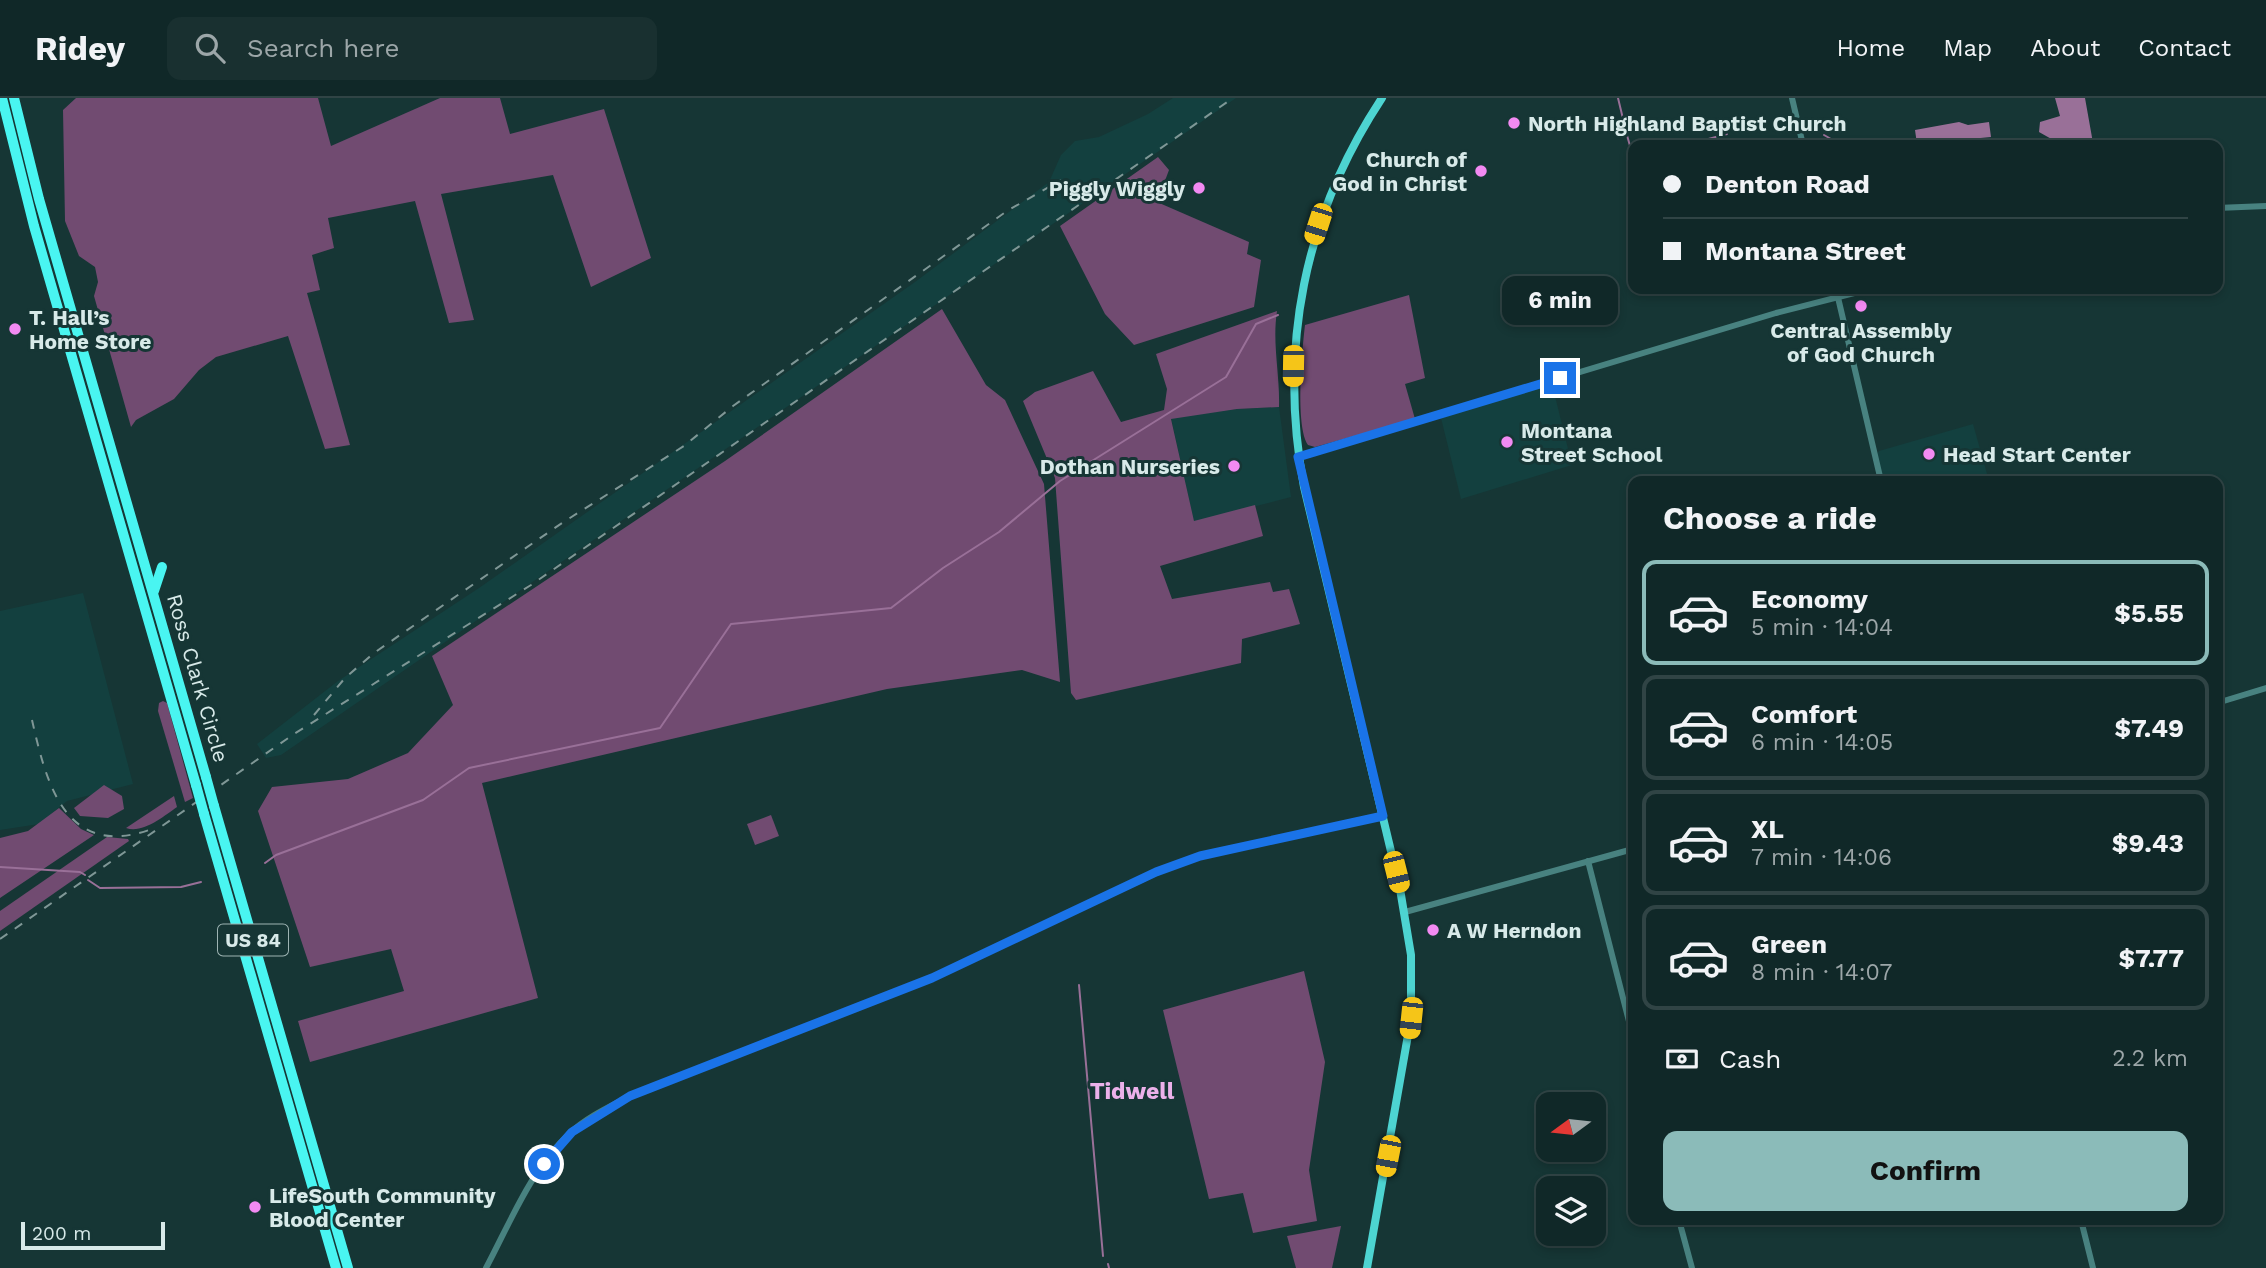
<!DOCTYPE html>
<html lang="en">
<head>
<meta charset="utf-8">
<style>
  body { margin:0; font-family:"Work Sans",sans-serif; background:#193030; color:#f1f3f6; height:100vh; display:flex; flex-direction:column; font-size:26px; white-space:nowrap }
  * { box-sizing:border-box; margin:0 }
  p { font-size:23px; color:#9ca6a8 }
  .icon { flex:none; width:38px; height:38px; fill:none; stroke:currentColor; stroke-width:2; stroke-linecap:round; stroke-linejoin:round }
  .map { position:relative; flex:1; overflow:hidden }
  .side { position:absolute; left:1628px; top:378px; width:595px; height:749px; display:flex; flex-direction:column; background:#102828; border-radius:14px; box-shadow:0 4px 10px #0003,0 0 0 2px #304445 }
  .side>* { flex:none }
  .top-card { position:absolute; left:1628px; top:42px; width:595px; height:154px; border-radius:14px; box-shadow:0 4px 10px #0003,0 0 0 2px #304445; display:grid; align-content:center; height:154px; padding:0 35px; background:#102828 }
  .needle { width:46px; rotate:255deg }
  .fabs { position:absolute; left:1536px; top:994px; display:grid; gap:14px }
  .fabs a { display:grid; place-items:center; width:70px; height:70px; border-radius:14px; background:#102828; box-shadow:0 4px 10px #0003,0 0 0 2px #304445; font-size:35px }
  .scale { position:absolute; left:21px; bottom:18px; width:144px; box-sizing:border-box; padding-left:7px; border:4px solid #d8eae9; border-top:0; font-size:19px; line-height:24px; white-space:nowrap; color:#d8eae9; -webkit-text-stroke:5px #163635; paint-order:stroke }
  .end { position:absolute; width:32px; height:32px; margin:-16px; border:9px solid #1a73e8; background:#fff; box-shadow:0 0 0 4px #fff }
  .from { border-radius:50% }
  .bubble { position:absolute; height:49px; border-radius:14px; background:#102828; box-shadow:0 4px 10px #0003,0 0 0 2px #304445; font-size:23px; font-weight:700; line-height:49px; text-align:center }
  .car { position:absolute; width:21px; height:42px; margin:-21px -10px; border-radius:9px; box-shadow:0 0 5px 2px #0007; background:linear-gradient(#f5c518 24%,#345 0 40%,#f5c518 0 76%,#345 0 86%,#f5c518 0) }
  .top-card b { display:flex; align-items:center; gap:24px; height:66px; font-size:26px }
  .top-card b+b { border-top:2px solid #304445 }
  .top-card i { width:18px; height:18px; background:#f1f3f6 }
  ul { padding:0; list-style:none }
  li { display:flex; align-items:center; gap:21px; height:105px; margin:0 14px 10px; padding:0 21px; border:4px solid #304445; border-radius:14px }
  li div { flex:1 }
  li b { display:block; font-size:26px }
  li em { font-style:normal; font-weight:700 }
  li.selected { border-color:#8bbbb9 }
  li>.icon { width:63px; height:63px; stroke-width:1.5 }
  h2 { padding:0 35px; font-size:32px; line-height:84px }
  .pay { display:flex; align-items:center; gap:18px; height:77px; padding:0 35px; font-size:26px }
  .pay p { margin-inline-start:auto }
  .primary-button { display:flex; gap:14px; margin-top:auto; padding:14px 35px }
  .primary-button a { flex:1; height:80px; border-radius:14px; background:#8bbbb9; color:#111; font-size:28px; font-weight:700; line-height:80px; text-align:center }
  header { display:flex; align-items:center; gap:42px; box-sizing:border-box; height:98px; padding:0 35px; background:#102828; border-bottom:2px solid #304445 }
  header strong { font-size:33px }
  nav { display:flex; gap:38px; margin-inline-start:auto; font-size:24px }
  .search { width:490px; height:63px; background:#193030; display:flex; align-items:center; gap:18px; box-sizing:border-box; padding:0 24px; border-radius:14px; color:#9ca6a8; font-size:26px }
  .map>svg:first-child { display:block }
</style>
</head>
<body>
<header>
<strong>Ridey</strong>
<div class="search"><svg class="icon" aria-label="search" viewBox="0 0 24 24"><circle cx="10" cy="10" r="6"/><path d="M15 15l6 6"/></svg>Search here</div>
<nav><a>Home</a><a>Map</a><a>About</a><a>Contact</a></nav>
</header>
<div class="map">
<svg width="2266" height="1170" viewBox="0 0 2266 1170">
  <rect width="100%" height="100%" fill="#163635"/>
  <g fill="#13403f">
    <path d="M1173,0H1236L281,657L266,660L257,646L338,583L479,490L915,184L1049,84L1061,57L1075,43L1099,39L1148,16Z"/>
    <path d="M1552,286L1572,367L1461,401L1441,320Z"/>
    <path d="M1279,309L1291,399L1194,424L1171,320L1237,311Z"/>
    <path d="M1973,326L1989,383H1884L1876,357L1879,353Z"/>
    <path d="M83,495L133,686L67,703L39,726L0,732V513Z"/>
  </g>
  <g fill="#714b71">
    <path d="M76,0H318L331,48L440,0H500L510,36L604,11L651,160L591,189L553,77L441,96L474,222L449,225L415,103L328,120L334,150L312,157L320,192L307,195L350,347L325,351L288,238L216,259L199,272L174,301L136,322L131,329L94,198L98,184L95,169L79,158L65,123L63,12Z"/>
    <path d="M1158,59L1169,72L1157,104L1249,144L1247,156L1261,162L1254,209L1134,247L1105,216L1060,128Z"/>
    <path d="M1409,197L1425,280L1405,286L1415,321L1315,349L1308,347C1295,328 1302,252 1305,227Z"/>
    <path d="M942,211L986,287L1005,302L1044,386L1060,584L1022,572L887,591L482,685L538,900L310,964L298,923L404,893L391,851L310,869L258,713L272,689L348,681L408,655L453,607L432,558L725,363Z"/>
    <path d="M1277,213C1272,246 1280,276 1279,309L1237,311L1171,321L1194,423L1255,407L1263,438L1160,468L1172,501L1270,484L1273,494L1289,491L1300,526L1242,541L1241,565L1076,602L1071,595L1055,380L1023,303L1035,294L1093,273L1121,324L1164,312L1167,291L1156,256Z"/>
    <path d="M163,603L167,605L193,700L185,704L158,613L159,605Z"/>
    <path d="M104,687L122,698L124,711L108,720L80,718L74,710Z"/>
    <path d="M174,698L177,709C164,718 143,736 126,730Z"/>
    <path d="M59,710L81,731L94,737L0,800V740L28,733Z"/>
    <path d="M771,717L779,738L755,747L747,726Z"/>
    <path d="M107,739L128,741L129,743L0,833V813Z"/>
    <path d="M1304,873L1325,964L1309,1072L1317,1123L1253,1135L1243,1095L1209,1101L1163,912Z"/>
    <path d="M1341,1128L1332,1170H1296L1287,1138Z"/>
  </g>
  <g fill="#997098">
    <path d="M2055,0H2085L2093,45L2062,47L2039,34L2040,24L2060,18Z"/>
    <path d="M1959,24L1968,27L1989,24L1991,39L1917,46L1915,32Z"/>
  </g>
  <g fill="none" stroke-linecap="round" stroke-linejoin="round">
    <g stroke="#997098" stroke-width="2">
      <path d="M1618,0L1624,25"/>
      <path d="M1736,33L1755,29L1765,31"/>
      <path d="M1626,34L1633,58"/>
      <path d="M1824,37L1831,41L1874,47"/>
      <path d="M2004,43H2045L2056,47"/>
      <path d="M1686,47L1727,36"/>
      <path d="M1958,47L1995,44"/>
      <path d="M265,765L276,757L423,702L469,670L660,630L731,526L891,510L943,470L999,434L1060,383L1226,279L1256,226L1278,217"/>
      <path d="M0,769L80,774L85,777"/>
      <path d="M88,782L100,790L181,789L201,784"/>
      <path d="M1079,887L1103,1158"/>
      <path d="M1108,1166L1109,1170"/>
    </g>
    <g stroke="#488280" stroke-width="6">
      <path d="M1792,0L1803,47"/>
      <path d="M2217,110L2266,108"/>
      <path d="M1836,191L1881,383"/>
      <path d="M1298,359L1776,215L1870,191"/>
      <path d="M2217,605L2266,590"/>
      <path d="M1588,763L1633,939"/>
      <path d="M1405,814L1633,751"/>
      <path d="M1679,1122L1692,1170"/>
      <path d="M2081,1122L2093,1170"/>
      <path d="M486,1170C510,1125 531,1071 570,1035C587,1019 609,1009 630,998L932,880L1171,768L1210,755L1383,718"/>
    </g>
    <path stroke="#4dd4d1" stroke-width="8" d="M1367,1170L1411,920V857L1400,791L1304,389C1278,250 1304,118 1382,0"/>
    <g stroke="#49f5f1" stroke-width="10">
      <path d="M2,0L34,128L196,687"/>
      <path d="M14,0L39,101L206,679"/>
      <path d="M154,493L162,469"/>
      <path d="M214,708L348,1170"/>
      <path d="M204,716L336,1170"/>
    </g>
    <g stroke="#7f9796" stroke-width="2" stroke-dasharray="9 9" stroke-linecap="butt">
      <path d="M314,617L345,580L374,555L562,425L684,348L733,308L1007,113L1061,82"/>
      <path d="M32,622C46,683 64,761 149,732"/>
      <path d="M0,841L294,636L531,487L1233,0"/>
    </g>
    <g stroke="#49f5f1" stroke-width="10">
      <path d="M206,679L214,708"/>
      <path d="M196,687L204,716"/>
    </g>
  </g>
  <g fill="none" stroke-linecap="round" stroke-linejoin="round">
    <path stroke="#1a73e8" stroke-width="9" d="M544,1066L572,1034L630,998L932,880L1156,774L1200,758L1383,718L1298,359L1560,280"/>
  </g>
  <g fill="#f28af2" stroke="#163635" stroke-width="2.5">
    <circle cx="1514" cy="25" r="7"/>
    <circle cx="1481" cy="73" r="7"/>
    <circle cx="1199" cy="90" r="7"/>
    <circle cx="1861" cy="208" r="7"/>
    <circle cx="15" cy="231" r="7"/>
    <circle cx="1507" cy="344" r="7"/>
    <circle cx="1929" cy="356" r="7"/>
    <circle cx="1234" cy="368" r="7"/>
    <circle cx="1433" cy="832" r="7"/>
    <circle cx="255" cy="1109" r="7"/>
  </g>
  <g text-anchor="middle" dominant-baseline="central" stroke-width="6" stroke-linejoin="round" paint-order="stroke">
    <rect fill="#163635" stroke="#9eb4b3" stroke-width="2" x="218" y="826.5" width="70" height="31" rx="5"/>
    <g font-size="19" font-weight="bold" fill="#d8eae9">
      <text x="253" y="842">US 84</text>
    </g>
    <g font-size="21" font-weight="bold" fill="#d8eae9" stroke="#163635" text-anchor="start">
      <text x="1528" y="25">North Highland Baptist Church</text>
      <text x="1467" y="61" text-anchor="end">Church of<tspan x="1467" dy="24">God in Christ</tspan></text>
      <text x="1185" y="90" text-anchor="end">Piggly Wiggly</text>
      <text x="29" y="219">T. Hall’s<tspan x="29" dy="24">Home Store</tspan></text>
      <text x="1861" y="232" text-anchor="middle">Central Assembly<tspan x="1861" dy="24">of God Church</tspan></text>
      <text x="1521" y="332">Montana<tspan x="1521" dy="24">Street School</tspan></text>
      <text x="1943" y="356">Head Start Center</text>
      <text x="1220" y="368" text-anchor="end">Dothan Nurseries</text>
      <text x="1447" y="832">A W Herndon</text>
      <text x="269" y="1097">LifeSouth Community<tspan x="269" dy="24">Blood Center</tspan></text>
    </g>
    <g font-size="21" fill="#d8eae9" stroke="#163635">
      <text transform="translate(198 580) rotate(74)">Ross Clark Circle</text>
    </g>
    <g font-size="23" font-weight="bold" fill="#ebb1ea" stroke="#163635">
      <text x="1132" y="993">Tidwell</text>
    </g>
  </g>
</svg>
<div class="fabs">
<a><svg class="needle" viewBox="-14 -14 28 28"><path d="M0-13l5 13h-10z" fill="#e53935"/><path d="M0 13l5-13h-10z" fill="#9ca6a8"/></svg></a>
<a><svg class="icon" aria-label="layers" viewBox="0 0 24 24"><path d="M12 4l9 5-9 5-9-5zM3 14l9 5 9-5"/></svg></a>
</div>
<div class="scale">200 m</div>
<i class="end from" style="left:544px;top:1066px"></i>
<i class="end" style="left:1560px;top:280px"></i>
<div class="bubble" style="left:1502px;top:178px;width:116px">6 min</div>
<i class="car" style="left:1318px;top:126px;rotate:198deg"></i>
<i class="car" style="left:1293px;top:268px;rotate:181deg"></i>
<i class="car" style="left:1396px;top:774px;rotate:166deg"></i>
<i class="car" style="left:1411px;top:920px;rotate:186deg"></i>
<i class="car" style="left:1388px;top:1058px;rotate:191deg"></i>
<div class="top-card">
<b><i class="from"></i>Denton Road</b>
<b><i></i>Montana Street</b>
</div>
<section class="side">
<h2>Choose a ride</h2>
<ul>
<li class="selected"><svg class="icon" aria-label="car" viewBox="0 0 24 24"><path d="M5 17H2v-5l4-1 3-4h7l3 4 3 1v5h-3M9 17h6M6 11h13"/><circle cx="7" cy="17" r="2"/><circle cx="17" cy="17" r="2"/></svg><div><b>Economy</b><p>5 min · 14:04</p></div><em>$5.55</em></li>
<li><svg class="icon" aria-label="car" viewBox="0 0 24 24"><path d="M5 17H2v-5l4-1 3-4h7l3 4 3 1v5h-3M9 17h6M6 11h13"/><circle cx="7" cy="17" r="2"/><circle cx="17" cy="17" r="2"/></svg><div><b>Comfort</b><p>6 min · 14:05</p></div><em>$7.49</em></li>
<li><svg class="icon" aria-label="car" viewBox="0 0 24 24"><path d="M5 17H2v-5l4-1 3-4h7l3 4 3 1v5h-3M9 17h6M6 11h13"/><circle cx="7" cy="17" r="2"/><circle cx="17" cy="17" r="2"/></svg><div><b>XL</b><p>7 min · 14:06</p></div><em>$9.43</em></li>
<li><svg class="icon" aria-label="car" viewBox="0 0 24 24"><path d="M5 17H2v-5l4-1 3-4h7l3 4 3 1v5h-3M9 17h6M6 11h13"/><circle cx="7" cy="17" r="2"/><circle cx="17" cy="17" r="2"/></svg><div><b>Green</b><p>8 min · 14:07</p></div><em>$7.77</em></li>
</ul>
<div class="pay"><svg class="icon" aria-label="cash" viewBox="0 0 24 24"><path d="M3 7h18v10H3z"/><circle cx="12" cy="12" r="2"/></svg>Cash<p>2.2 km</p></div>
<div class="primary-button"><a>Confirm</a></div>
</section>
</div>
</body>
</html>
